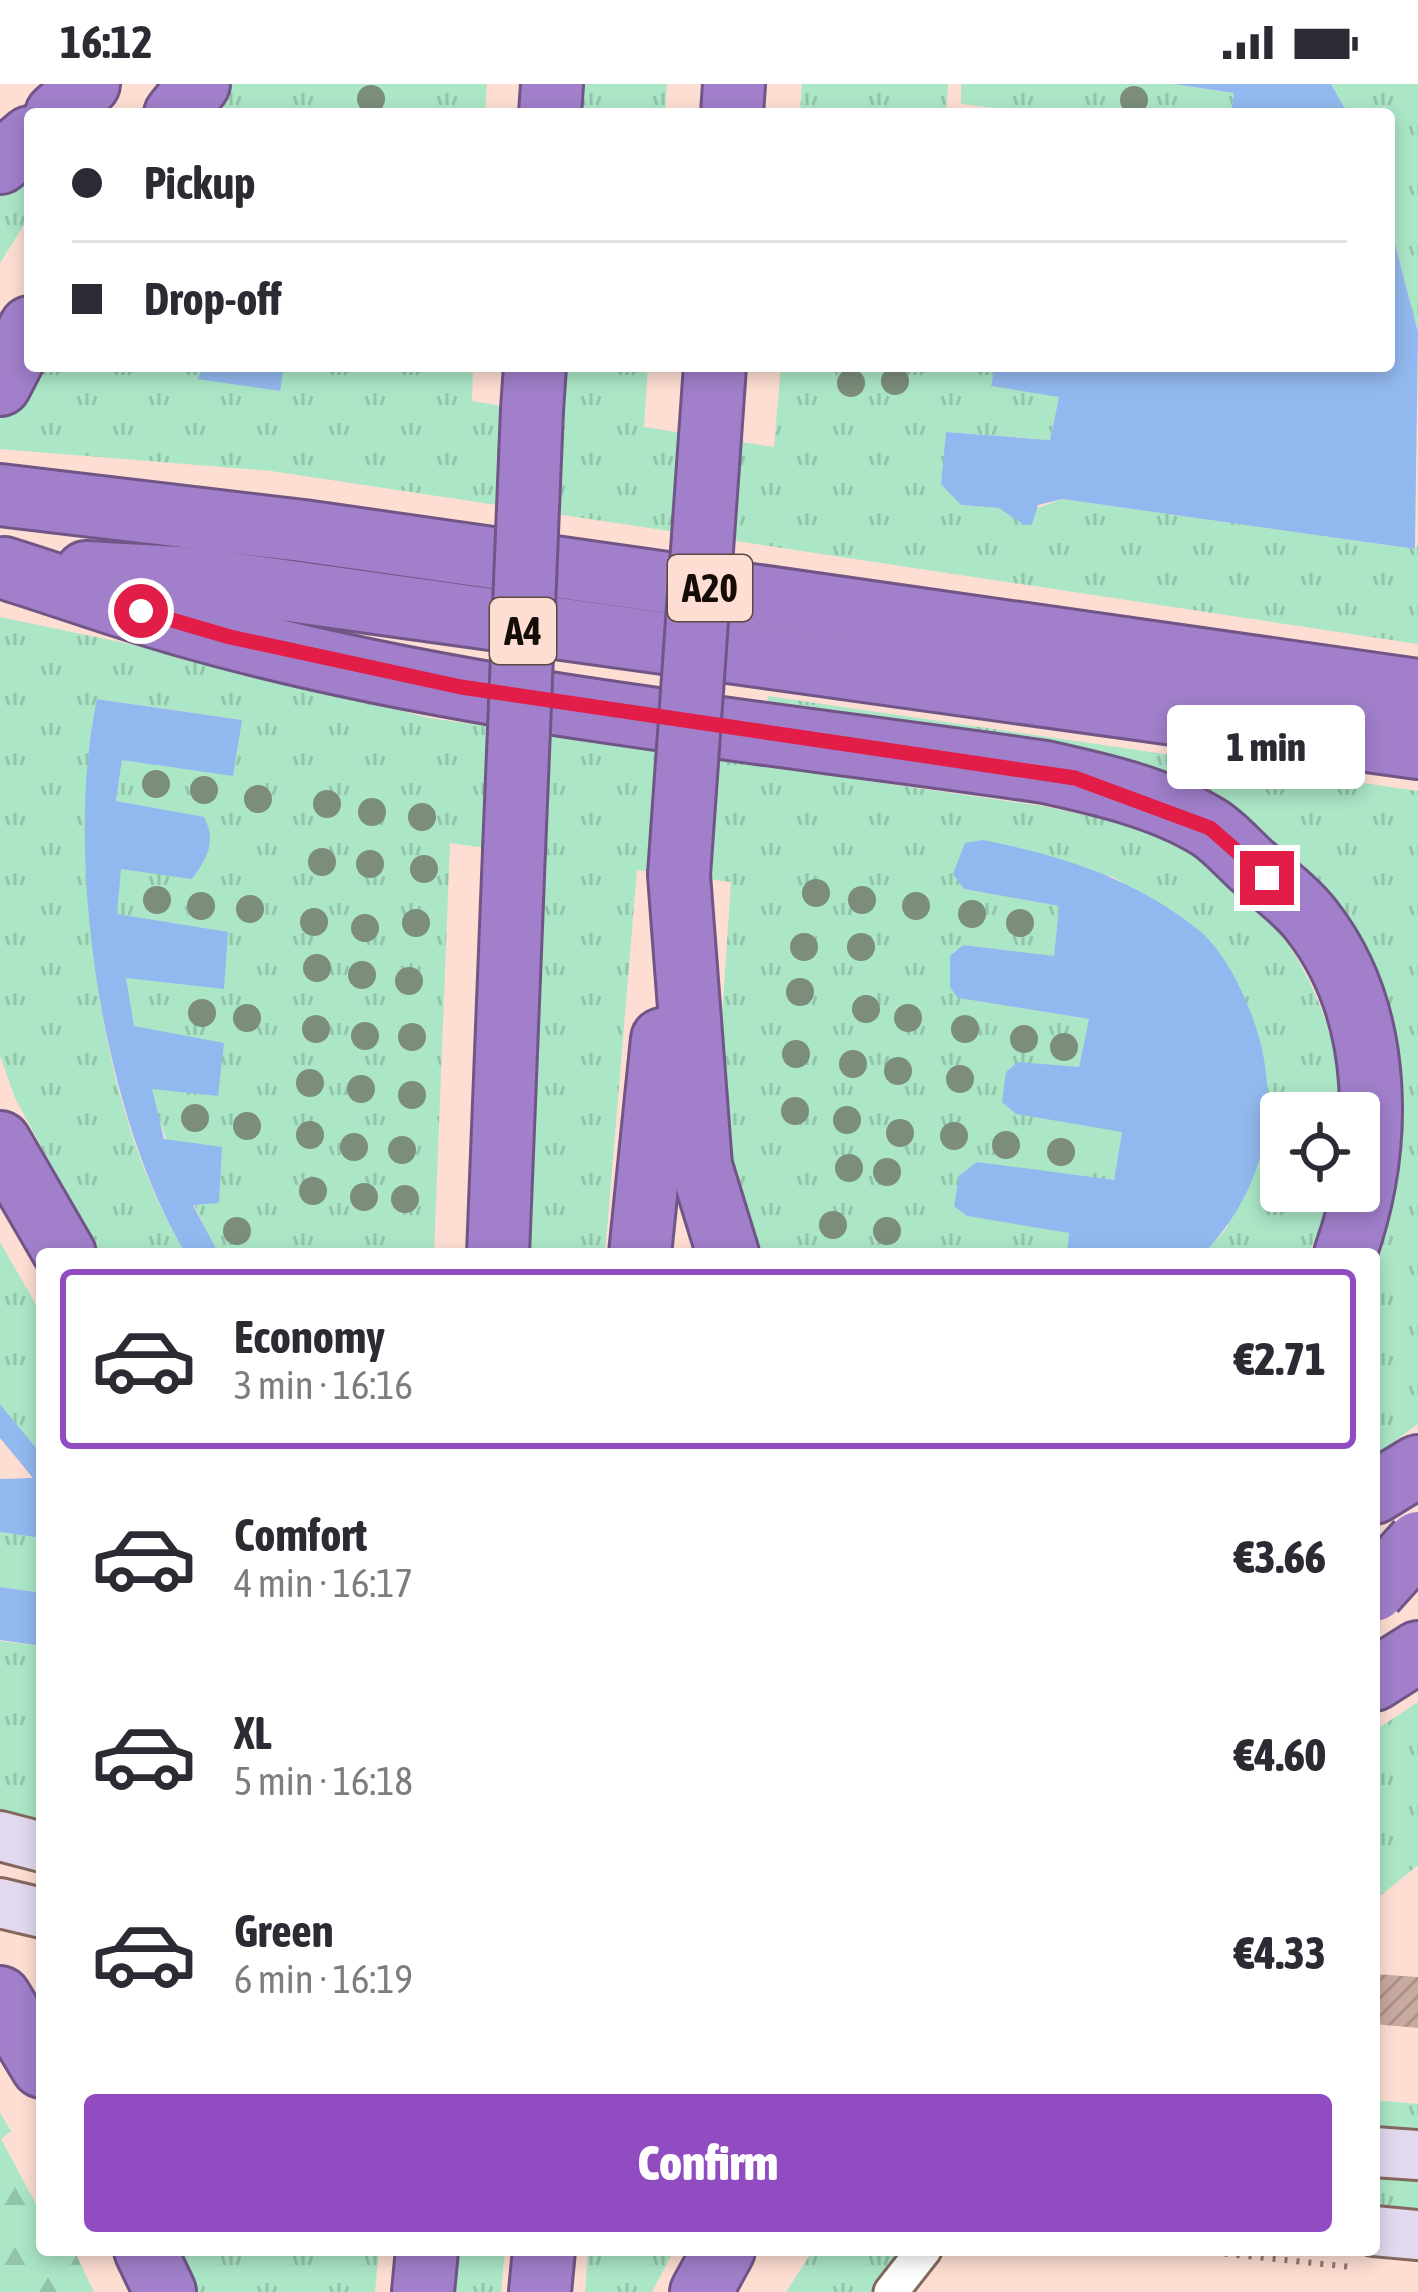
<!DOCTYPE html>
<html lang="en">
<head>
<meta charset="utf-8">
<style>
  body { margin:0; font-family:"Asap Condensed",sans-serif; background:#f7f7f7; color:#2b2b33; height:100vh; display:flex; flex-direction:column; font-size:45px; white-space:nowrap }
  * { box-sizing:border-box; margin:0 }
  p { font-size:39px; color:#7c7c81 }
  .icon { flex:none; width:66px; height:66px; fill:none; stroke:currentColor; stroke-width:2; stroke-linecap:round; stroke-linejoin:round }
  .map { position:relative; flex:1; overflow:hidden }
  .details { position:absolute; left:36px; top:1164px; width:1344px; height:1008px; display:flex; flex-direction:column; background:#fff; border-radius:12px; box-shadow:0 6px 18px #0003 }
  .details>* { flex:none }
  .guide { position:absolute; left:24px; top:24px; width:1371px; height:264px; border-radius:12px; box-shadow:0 6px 18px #0003; display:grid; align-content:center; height:264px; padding:0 48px; background:#fff }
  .tools { position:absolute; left:1260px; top:1008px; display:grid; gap:24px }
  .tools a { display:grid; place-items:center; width:120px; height:120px; border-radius:12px; background:#fff; box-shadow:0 6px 18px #0003; font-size:60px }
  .end { position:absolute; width:54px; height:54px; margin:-27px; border:15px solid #e11d48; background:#fff; box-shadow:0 0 0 6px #fff }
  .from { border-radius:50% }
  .bubble { position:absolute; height:84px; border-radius:12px; background:#fff; box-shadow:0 6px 18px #0003; font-size:39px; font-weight:800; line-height:84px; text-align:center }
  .guide b { display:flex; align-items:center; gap:42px; height:114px; font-size:45px }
  .guide b+b { border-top:3px solid #e1e1e2 }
  .guide i { width:30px; height:30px; background:#2b2b33 }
  ul { padding:21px 0 0; list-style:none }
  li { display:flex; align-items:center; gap:36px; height:180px; margin:0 24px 18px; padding:0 24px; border:6px solid transparent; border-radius:12px }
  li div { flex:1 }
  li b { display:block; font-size:45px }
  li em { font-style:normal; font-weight:800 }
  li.active { border-color:#904cc0 }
  li>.icon { width:108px; height:108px; stroke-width:1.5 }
  .action { display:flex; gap:24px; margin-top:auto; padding:24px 48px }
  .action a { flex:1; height:138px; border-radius:12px; background:#904cc0; color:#fff; font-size:48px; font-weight:800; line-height:138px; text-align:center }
  .status { display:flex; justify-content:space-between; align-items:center; height:84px; padding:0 60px; background:#fff; direction:ltr }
  .status svg { height:33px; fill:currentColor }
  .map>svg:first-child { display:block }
</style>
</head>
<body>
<div class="status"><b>16:12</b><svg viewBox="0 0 49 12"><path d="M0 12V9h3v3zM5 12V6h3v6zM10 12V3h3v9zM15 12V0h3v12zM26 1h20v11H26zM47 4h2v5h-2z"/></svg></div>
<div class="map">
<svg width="1418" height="2208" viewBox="0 0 1418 2208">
  <defs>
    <pattern id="grass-tufts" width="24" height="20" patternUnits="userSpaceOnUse" patternTransform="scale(3)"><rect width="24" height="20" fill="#abe6c7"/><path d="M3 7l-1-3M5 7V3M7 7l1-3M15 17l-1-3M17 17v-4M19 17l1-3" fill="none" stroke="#92c4a9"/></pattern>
    <pattern id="forest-firs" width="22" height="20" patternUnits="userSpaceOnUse" patternTransform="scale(3)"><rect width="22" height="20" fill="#abe6c7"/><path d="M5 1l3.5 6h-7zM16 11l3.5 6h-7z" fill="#92c4a9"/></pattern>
    <pattern id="building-hatch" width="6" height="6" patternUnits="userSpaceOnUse" patternTransform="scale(3)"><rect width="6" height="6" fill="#c8aa9e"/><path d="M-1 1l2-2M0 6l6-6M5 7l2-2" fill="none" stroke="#ab9187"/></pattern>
  </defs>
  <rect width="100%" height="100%" fill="#feded2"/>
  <g fill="url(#grass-tufts)">
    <path d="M209,0H487L485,30H187Z"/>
    <path d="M575,0H667L665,30H573Z"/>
    <path d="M802,0H948L946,30H800Z"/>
    <path d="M961,0H1173L1234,9L1231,30H1044L961,20Z"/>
    <path d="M1331,0H1418V248L1389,137V30H1348Z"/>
    <path d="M30,75V131L0,179V98Z"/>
    <path d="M33,282H205L198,294L279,307L284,282H473L472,317L558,331L560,282H648L644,343L774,363L781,282H995L992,302L1059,312L1050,356L947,348L961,421L999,424L1014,433L1062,415L1415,465L1418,460V560L271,387L0,365V322Z"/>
    <path d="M0,533L221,579L429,634L1043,722C1073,729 1104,734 1133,743C1259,782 1337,902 1343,1029H1281V1107H1334L1309,1170H1203L1228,1143L1204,851L1112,792L964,805L1059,822L1054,873L963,861L958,914L1089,935L1079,984L1016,1030L1122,1047L1114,1097L978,1079L967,1132L1070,1149L1067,1170H763L727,1086L716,1023L731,798L637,786L605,1170H517L529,770L450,759L434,1170H219C164,1068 123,949 117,833C115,796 122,757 123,721L116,718L122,676L242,636L98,615C88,647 90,682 89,715C84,864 107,1040 186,1170H99L15,1014L0,972Z"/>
    <path d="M768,612L1418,707V1340L1374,1372V1170L1386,1103L1282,785L766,625Z"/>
    <path d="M0,1158L42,1231V1371L0,1320Z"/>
    <path d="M0,1448L42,1454V1509L0,1503Z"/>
    <path d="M0,1557L42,1562V1737L0,1726Z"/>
    <path d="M1418,1618V1781L1374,1817V1647Z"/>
    <path d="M1374,2016L1418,2020V2048L1374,2044Z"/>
    <path d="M1374,2088L1418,2091V2130L1374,2124Z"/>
    <path d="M175,2166H379L375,2208H192Z"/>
    <path d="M450,2166H505L501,2208H445Z"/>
    <path d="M588,2166H674L652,2208H585Z"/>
    <path d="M813,2166H907L877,2208H786Z"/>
  </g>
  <path fill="url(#forest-firs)" d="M0,2029L11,2047L1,2055L42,2131V2166H74L94,2208H0Z"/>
  <g fill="#92b9ef">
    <path d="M1173,0H1331L1348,30H1231L1234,9Z"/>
    <path d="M1389,137L1418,248L1415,465L1062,415L1038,421L1032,440L1024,441L999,424L961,421L941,400L946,348L1050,356L1059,313L991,302L995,282H1389Z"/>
    <path d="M205,282H284L280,307L197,295Z"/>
    <path d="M97,615L242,636L233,692L122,676L116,717L204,733C217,758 207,774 192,795L121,785L117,830L228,848L224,905L126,894L134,942L224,959L218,1012L152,1005L164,1055L222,1063L219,1119L193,1121L219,1170H186C102,1031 63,773 97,615Z"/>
    <path d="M983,756C1063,772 1137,795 1201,848C1220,865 1236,893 1246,917C1285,1006 1272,1099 1203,1170H1067L1069,1149L967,1132L954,1122L959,1092L977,1078L1114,1096L1122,1048L1016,1030L1002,1018L1006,988L1018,978L1079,983L1089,935L958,914L950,903V872L963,861L1054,872L1059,822L964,805L953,790L965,759Z"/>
    <path d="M0,1320L42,1371V1454L0,1448V1395L33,1394L0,1354Z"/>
    <path d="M0,1503L42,1509V1562L0,1556Z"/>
  </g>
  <path fill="url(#building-hatch)" d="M1374,1890L1418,1893V1944L1374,1940Z"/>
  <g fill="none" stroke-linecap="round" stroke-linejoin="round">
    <g stroke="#84685d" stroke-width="39">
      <path id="minor" d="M891,2208L924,2166"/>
    </g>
    <g stroke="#84685d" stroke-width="54">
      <g id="secondary">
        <path d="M0,1752L42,1763"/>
        <path d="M0,1819L42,1829"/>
        <path d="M1374,2068L1418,2071"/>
        <path d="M1374,2147L1418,2151"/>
      </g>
    </g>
    <g stroke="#705686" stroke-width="66">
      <g id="motorway">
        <path d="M56,30L89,0"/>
        <path d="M175,30L199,0"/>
        <path d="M550,30L552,0"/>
        <path d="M732,30L734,0"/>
        <path d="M0,79L30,53"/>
        <path d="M0,301L30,243"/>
        <path d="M532,326L535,282"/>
        <path d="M710,353L715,282"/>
        <path d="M0,411L303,447L1418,606"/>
        <path d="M4,484C65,503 125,525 186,542C464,621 760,646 1045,688C1100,700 1162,714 1210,744C1225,754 1238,769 1251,781C1271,798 1296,816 1312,837C1385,931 1383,1064 1345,1170"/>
        <path d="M86,488L196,494L1418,664"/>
        <path d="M679,791L701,1082L728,1170"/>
        <path d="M0,1058L65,1170"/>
        <path d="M498,1170L514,767"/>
        <path d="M640,1170L662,955"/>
        <path d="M1374,1409L1418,1382"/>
        <path d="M1374,1596L1418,1568"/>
        <path d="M0,1913L42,1983"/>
        <path d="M145,2166L165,2208"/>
        <path d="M423,2208L427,2166"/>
        <path d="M540,2208L544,2166"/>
        <path d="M701,2208L724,2166"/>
      </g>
    </g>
    <path stroke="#8e7870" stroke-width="6" stroke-dasharray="3 9" stroke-linecap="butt" d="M1189,2166L1352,2183"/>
    <use href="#minor" stroke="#fff" stroke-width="33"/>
    <use href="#secondary" stroke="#e3d9ef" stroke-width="48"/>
    <use href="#motorway" stroke="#a17fcb" stroke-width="60"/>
    <g stroke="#705686" stroke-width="66" stroke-linecap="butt">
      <g id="motorway-bridge">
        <path d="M514,767L532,326"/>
        <path d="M679,791L710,353"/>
        <path d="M1374,1507L1418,1458"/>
      </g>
    </g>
    <use href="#motorway-bridge" stroke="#a17fcb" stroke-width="60"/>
  </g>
  <g fill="#7c8d7b">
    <circle cx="371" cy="15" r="14"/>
    <circle cx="1134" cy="16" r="14"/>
    <circle cx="895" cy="297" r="14"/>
    <circle cx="851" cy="299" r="14"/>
    <circle cx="156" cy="700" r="14"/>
    <circle cx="204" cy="706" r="14"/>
    <circle cx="258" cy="715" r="14"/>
    <circle cx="327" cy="720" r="14"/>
    <circle cx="372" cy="728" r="14"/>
    <circle cx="422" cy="733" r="14"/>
    <circle cx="322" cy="778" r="14"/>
    <circle cx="370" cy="780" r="14"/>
    <circle cx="424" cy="785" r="14"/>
    <circle cx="816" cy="809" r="14"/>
    <circle cx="157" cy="816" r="14"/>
    <circle cx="862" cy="816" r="14"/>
    <circle cx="201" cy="822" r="14"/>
    <circle cx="916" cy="822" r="14"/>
    <circle cx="250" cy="825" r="14"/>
    <circle cx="972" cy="830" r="14"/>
    <circle cx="314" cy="838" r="14"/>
    <circle cx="416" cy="839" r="14"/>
    <circle cx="1020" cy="839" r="14"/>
    <circle cx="365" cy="844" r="14"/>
    <circle cx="804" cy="863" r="14"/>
    <circle cx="861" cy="863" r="14"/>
    <circle cx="317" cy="884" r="14"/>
    <circle cx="362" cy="891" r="14"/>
    <circle cx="409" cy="897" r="14"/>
    <circle cx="800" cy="908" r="14"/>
    <circle cx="866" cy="925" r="14"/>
    <circle cx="202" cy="929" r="14"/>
    <circle cx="247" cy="934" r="14"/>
    <circle cx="908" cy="934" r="14"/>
    <circle cx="316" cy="945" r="14"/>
    <circle cx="965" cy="945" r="14"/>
    <circle cx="365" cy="952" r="14"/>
    <circle cx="412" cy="953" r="14"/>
    <circle cx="1024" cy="955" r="14"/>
    <circle cx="1064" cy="963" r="14"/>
    <circle cx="796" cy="970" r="14"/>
    <circle cx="853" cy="980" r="14"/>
    <circle cx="898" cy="987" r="14"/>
    <circle cx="960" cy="995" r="14"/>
    <circle cx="310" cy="999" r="14"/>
    <circle cx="361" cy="1005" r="14"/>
    <circle cx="412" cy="1011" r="14"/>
    <circle cx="795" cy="1027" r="14"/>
    <circle cx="195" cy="1034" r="14"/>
    <circle cx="847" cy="1036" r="14"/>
    <circle cx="247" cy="1042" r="14"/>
    <circle cx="900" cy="1049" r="14"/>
    <circle cx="310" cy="1051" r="14"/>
    <circle cx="954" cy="1052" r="14"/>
    <circle cx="1006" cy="1061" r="14"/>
    <circle cx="354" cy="1063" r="14"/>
    <circle cx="402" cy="1066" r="14"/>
    <circle cx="1061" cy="1068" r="14"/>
    <circle cx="849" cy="1084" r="14"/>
    <circle cx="887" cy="1088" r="14"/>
    <circle cx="313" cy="1107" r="14"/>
    <circle cx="364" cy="1113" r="14"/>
    <circle cx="405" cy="1115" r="14"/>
    <circle cx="833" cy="1141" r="14"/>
    <circle cx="237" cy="1147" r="14"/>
    <circle cx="887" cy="1147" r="14"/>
  </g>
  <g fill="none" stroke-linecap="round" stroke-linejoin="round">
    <path stroke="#e11d48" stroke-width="15" d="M141,527L230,553L461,603L1075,694L1210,744L1267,794"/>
  </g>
  <g text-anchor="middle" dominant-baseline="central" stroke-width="12" stroke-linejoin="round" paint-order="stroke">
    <g fill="#feded2" stroke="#5b4a44" stroke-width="3">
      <rect x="668" y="471" width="84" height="66" rx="9"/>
      <rect x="490" y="514" width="66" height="66" rx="9"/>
    </g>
    <g font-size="39" font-weight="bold" fill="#150b07">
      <text x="710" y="504">A20</text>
      <text x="523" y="547">A4</text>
    </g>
  </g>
</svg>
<div class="tools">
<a><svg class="icon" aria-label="locate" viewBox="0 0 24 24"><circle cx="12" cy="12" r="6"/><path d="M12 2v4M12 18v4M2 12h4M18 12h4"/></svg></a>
</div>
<i class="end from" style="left:141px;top:527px"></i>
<i class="end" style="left:1267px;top:794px"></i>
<div class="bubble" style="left:1167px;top:621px;width:198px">1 min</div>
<div class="guide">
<b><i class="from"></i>Pickup</b>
<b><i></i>Drop-off</b>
</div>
<section class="details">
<ul>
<li class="active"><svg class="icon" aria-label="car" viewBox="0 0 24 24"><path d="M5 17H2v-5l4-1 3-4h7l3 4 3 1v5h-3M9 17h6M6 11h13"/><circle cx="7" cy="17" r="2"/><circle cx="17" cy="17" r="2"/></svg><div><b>Economy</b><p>3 min · 16:16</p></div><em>€2.71</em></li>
<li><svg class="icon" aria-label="car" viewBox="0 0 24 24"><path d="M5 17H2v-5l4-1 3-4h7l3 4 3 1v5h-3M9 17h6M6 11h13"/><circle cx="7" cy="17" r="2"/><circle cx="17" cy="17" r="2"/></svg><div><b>Comfort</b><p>4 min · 16:17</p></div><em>€3.66</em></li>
<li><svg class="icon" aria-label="car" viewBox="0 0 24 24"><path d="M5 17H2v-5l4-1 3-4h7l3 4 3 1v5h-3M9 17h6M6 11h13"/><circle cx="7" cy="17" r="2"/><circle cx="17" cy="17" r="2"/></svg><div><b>XL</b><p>5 min · 16:18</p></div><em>€4.60</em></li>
<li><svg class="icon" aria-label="car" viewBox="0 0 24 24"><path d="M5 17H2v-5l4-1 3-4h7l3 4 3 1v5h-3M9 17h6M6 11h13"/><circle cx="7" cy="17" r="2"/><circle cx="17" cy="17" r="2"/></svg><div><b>Green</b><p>6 min · 16:19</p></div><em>€4.33</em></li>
</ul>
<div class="action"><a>Confirm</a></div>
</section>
</div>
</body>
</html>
